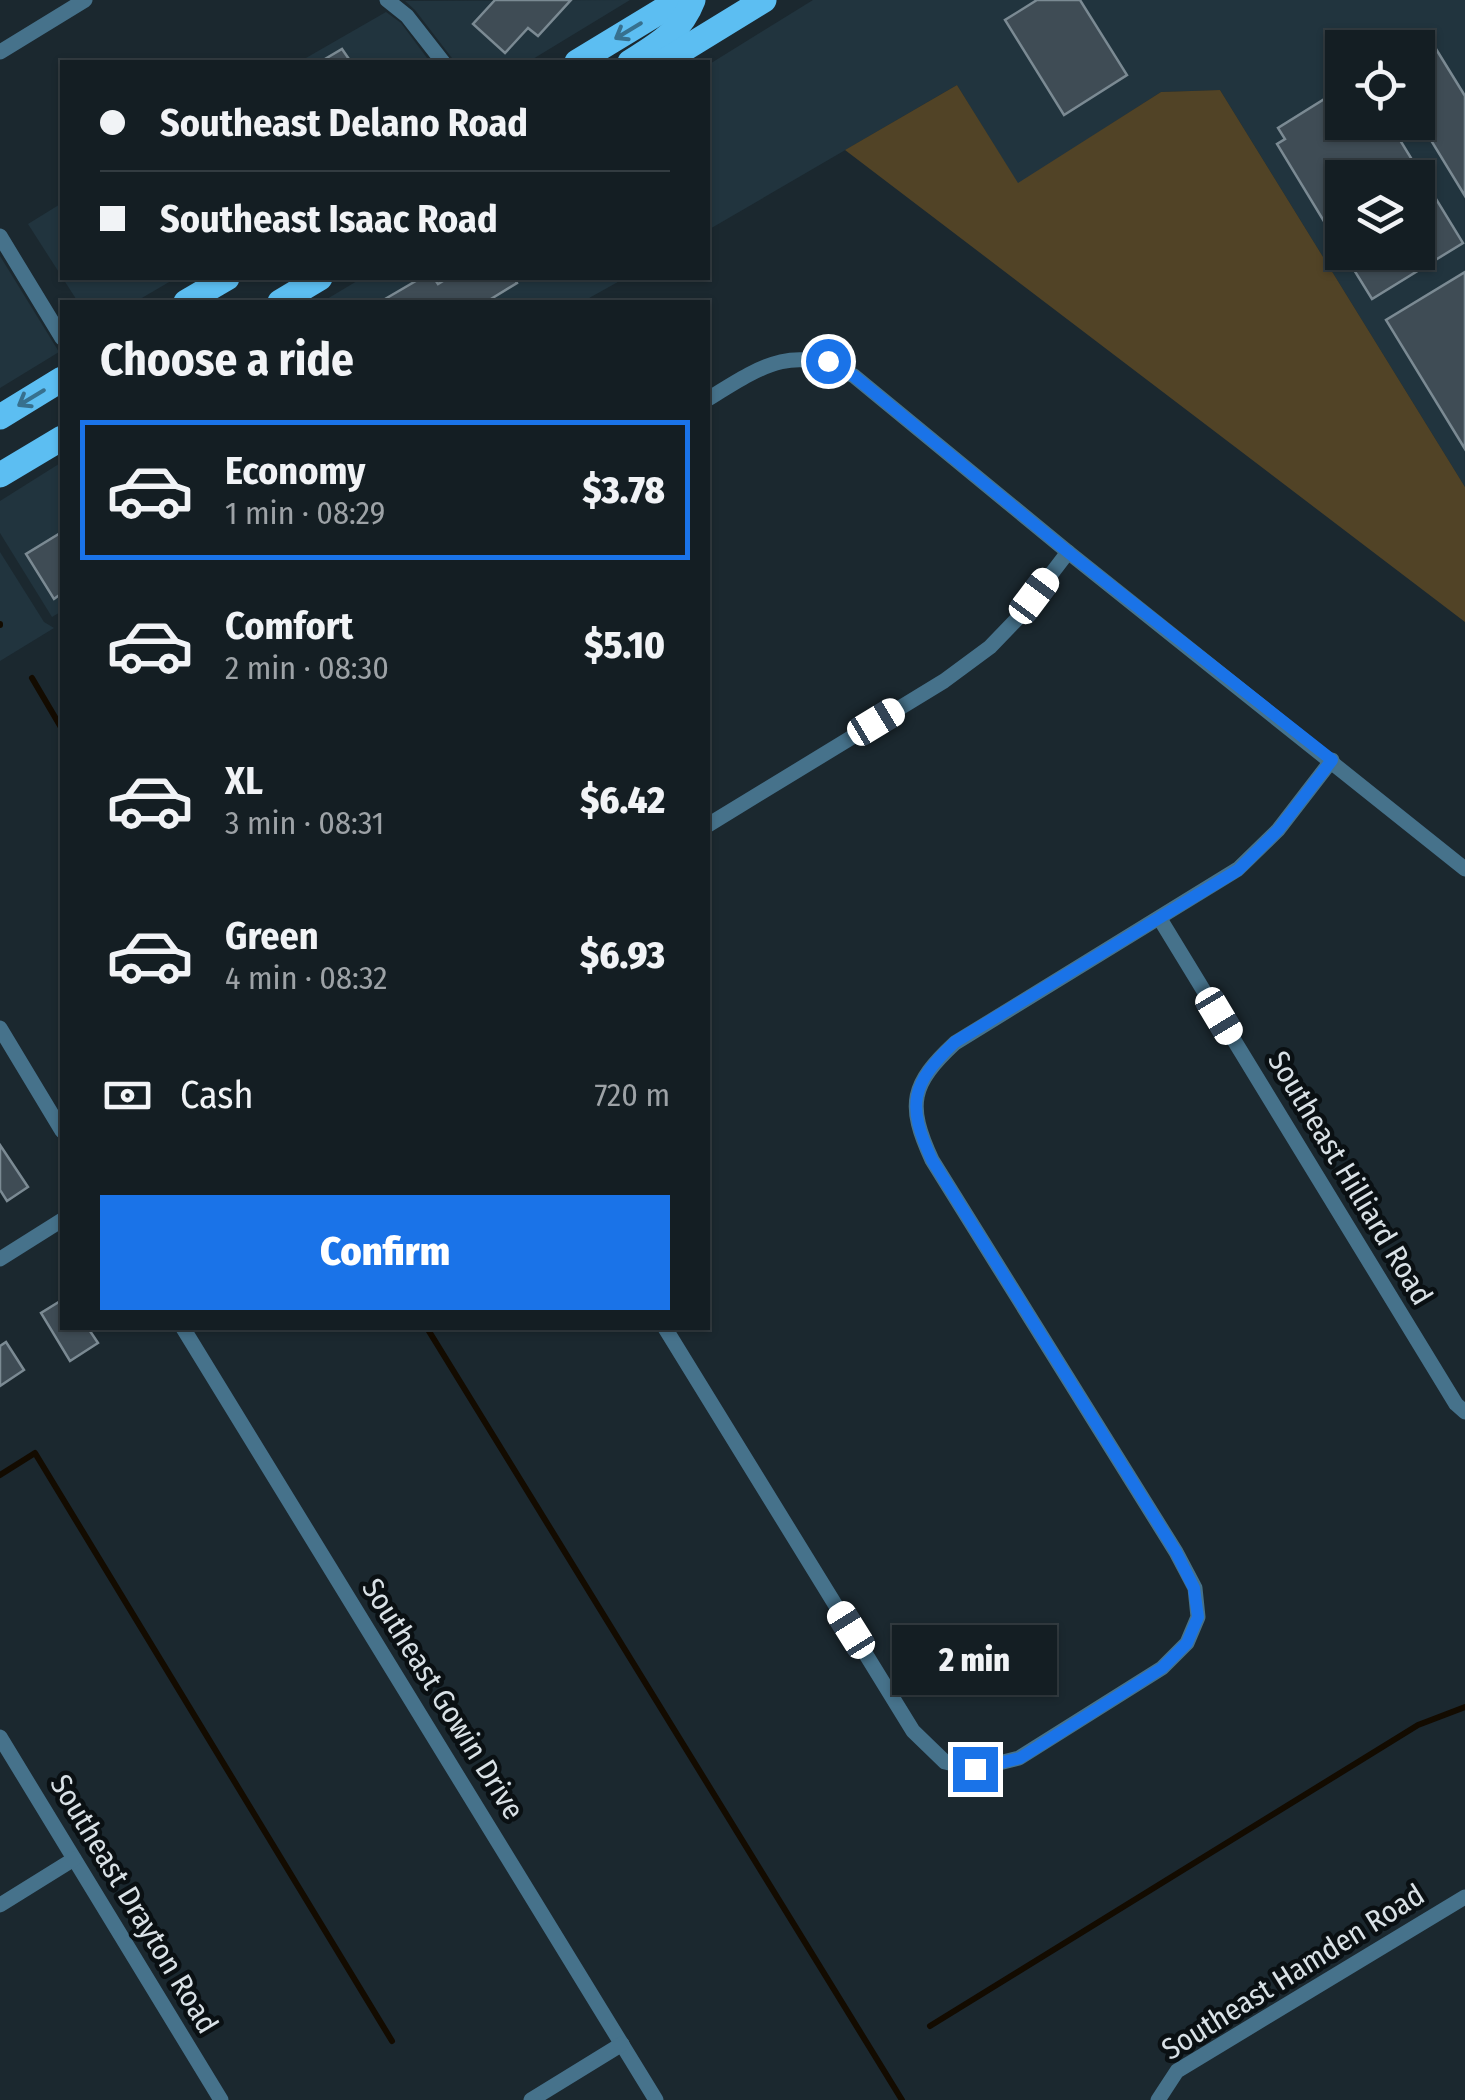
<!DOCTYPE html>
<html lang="en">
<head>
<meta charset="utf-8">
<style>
  body { margin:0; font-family:"Fira Sans Condensed",sans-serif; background:#212b30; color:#f1f3f6; height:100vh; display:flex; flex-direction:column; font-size:38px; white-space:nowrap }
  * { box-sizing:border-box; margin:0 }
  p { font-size:32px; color:#9da2a6 }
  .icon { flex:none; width:55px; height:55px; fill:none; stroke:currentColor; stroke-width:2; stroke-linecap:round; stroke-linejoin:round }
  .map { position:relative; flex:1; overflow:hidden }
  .side { position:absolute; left:60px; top:300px; width:650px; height:1030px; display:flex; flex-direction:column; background:#141e23; border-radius:0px; box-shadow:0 2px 8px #0004,0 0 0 2px #333c41 }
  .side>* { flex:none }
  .banner { position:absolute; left:60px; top:60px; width:650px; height:220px; border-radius:0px; box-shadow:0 2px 8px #0004,0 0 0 2px #333c41; display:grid; align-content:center; height:220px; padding:0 40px; background:#141e23 }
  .fabs { position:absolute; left:1325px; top:30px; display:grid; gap:20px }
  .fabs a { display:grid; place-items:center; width:110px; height:110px; border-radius:0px; background:#141e23; box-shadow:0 2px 8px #0004,0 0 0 2px #333c41; font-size:50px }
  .end { position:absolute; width:45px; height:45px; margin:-22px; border:12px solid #1a73e8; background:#fff; box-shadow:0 0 0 5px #fff }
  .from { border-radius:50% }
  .bubble { position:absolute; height:70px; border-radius:0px; background:#141e23; box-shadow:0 2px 8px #0004,0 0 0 2px #333c41; font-size:32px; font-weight:800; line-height:70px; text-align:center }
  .car { position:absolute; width:30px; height:60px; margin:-30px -15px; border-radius:12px; box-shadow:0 0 8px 2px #0007; background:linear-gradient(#fff 24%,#345 0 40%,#fff 0 76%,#345 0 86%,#fff 0) }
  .banner b { display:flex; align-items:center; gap:35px; height:95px; font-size:38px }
  .banner b+b { border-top:2px solid #333c41 }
  .banner i { width:25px; height:25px; background:#f1f3f6 }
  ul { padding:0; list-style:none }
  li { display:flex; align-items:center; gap:30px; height:140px; margin:0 20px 15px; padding:0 20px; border:5px solid transparent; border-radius:0px }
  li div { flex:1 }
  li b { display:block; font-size:38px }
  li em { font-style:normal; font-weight:800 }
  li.selected { border-color:#1a73e8 }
  li>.icon { width:90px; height:90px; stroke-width:1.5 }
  h2 { padding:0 40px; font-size:45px; line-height:120px }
  .pay { display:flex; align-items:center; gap:25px; height:110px; padding:0 40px; font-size:38px }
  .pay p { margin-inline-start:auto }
  .primary-button { display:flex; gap:20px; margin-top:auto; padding:20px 40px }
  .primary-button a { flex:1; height:115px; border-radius:0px; background:#1a73e8; color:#fff; font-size:40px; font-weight:800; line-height:115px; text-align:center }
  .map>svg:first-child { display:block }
</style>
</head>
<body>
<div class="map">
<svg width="1465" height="2100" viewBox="0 0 1465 2100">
  <rect width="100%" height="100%" fill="#1b282f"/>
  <g fill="#21343e" fill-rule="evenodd">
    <path d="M630,0L528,62H455L415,10L405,1Z"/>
    <path d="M813,0H1465V487L1220,90L1161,92L1018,184L957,85L708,230V65ZM1342,48H1418V122H1342ZM1342,178H1418V252H1342Z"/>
    <path d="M386,12L401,23L430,62H299Z"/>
    <path d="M62,203V278H176L135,302H78L28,224Z"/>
    <path d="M0,256L59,352L0,388Z"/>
    <path d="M362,278H625L582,302H322Z"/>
    <path d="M62,462V611L52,617L0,533V501Z"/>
    <path d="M0,552L44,622L54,628L0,661Z"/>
  </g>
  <path fill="#514326" d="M957,85L1018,183L1161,92L1220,90L1465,487V622L845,150Z"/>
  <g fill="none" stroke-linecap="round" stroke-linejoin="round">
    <g stroke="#130b00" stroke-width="6">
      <path d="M0,624V625"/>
      <path d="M32,678L62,729"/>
      <path d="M427,1328L902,2100"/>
      <path d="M0,1475L35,1453L392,2041"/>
      <path d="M930,2026L1418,1725L1465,1707"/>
    </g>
  </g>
  <g fill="#3f4c55" stroke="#7b8a93" stroke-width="2.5">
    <path d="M495,0H571L538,36L528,28L505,53L473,24Z"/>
    <path d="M1037,0H1080L1127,75L1064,115L1005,20Z"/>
    <path d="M1428,36L1465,96V196L1418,119V48H1410Z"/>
    <path d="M342,49L351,62H320Z"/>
    <path d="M1342,88V122H1389L1463,243L1372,299L1343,252H1418V178H1342V251L1277,144L1285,139L1278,128Z"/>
    <path d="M1465,272V449L1386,320Z"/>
    <path d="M421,278H434L438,284L448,278H514L517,283L486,302H380Z"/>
    <path d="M62,532V593L54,599L26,554Z"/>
    <path d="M0,1145L28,1187L7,1201L0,1190Z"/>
    <path d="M62,1300V1328H88L98,1343L70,1361L41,1313Z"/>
    <path d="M6,1342L24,1370L0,1386V1346Z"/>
  </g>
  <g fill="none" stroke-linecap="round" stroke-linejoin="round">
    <g stroke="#46728b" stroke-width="15">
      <path d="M387,0L407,16L443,62"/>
      <path d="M0,52L85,0"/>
      <path d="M0,236L62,338"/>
      <path d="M708,399C761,366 795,342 854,376L1068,552L1465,869"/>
      <path d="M708,825L944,681L990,647L1017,619L1068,552"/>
      <path d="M1160,919L1456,1404L1465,1412"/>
      <path d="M0,1028L62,1131"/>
      <path d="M0,1259L62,1220"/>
      <path d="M183,1328L656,2100"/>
      <path d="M665,1328L913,1731L945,1762L975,1769L1019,1758L1162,1668L1187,1643L1198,1617L1195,1588L1176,1552L932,1160C906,1104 911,1084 955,1043L1238,869L1278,830L1332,760"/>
      <path d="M0,1737L221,2100"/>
      <path d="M0,1905L74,1859"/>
      <path d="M531,2100L622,2044"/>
      <path d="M1158,2100L1177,2071L1465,1897"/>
    </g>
    <g stroke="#5cbef2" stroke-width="25">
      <path d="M577,62L679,0"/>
      <path d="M630,62C657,45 681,32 693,0"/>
      <path d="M663,62L764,0"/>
      <path d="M186,302L227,278"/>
      <path d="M280,302L320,278"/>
      <path d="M0,417L62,379"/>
      <path d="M0,475L62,438"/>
    </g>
  </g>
  <defs><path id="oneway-shaft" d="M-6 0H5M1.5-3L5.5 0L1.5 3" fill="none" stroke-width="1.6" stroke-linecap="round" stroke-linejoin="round" transform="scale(2.5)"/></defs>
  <g stroke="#37708e">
    <use href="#oneway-shaft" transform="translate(628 31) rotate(149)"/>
    <use href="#oneway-shaft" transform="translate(31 398) rotate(149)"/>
  </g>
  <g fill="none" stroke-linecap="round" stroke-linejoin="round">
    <path stroke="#1a73e8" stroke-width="12" d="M828,361L854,376L1068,552L1332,760L1278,830L1238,870L955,1042C911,1084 906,1104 932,1160L1176,1552L1194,1588L1198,1617L1187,1643L1162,1668L1020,1758L975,1769"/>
  </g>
  <g text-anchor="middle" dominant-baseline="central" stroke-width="9" stroke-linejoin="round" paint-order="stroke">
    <g font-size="30" fill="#d9e1e6" stroke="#0a1013">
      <text transform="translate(1350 1178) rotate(59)">Southeast Hilliard Road</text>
      <text transform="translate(443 1699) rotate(58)">Southeast Gowin Drive</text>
      <text transform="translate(134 1904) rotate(59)">Southeast Drayton Road</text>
      <text transform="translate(1293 1972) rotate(-32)">Southeast Hamden Road</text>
    </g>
  </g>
</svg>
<div class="fabs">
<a><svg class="icon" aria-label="locate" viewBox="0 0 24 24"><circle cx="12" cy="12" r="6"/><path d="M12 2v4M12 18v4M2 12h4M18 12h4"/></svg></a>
<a><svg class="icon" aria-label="layers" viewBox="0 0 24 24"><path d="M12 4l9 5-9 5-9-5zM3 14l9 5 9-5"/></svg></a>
</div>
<i class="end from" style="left:828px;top:361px"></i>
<i class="end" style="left:975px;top:1769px"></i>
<div class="bubble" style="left:892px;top:1625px;width:165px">2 min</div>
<i class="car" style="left:1034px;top:596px;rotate:37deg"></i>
<i class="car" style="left:876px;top:722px;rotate:59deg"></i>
<i class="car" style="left:1219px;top:1016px;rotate:149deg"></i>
<i class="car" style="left:851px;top:1630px;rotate:328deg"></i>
<div class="banner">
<b><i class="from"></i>Southeast Delano Road</b>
<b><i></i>Southeast Isaac Road</b>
</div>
<section class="side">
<h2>Choose a ride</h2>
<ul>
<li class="selected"><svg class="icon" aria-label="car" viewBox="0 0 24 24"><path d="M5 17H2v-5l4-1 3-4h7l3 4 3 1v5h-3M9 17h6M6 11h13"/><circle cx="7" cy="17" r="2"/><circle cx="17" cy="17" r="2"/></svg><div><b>Economy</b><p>1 min · 08:29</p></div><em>$3.78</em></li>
<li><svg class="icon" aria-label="car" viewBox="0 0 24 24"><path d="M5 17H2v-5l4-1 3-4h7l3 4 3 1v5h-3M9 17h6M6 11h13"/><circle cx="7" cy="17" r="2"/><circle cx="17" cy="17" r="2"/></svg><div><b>Comfort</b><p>2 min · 08:30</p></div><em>$5.10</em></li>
<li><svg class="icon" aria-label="car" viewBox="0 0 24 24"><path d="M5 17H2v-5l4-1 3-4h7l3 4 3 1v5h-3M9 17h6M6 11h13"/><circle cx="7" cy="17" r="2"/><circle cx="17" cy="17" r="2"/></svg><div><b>XL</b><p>3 min · 08:31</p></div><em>$6.42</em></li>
<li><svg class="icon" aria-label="car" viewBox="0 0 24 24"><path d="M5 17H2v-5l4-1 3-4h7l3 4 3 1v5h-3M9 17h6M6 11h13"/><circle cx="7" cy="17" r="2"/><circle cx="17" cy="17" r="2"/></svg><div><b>Green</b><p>4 min · 08:32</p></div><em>$6.93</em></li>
</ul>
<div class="pay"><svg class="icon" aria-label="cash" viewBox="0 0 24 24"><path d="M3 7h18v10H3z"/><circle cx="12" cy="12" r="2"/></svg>Cash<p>720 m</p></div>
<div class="primary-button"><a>Confirm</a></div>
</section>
</div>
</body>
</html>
